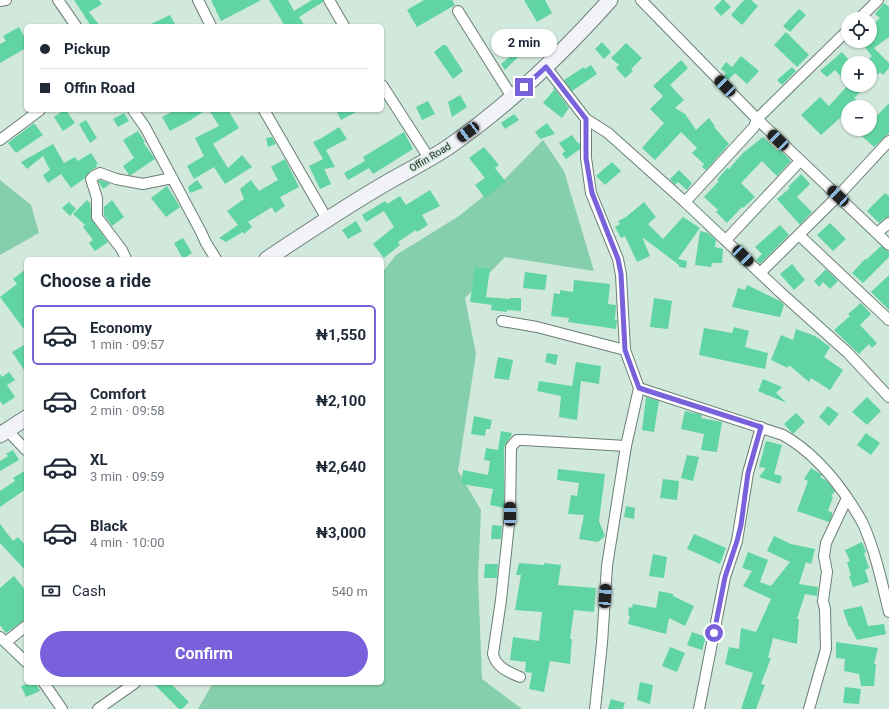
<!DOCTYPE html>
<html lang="en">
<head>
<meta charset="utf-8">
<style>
  body { margin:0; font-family:Roboto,sans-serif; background:#f2f2f3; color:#1f2937; height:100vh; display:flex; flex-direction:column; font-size:15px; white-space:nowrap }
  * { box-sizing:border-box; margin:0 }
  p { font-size:13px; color:#747a83 }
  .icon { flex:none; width:22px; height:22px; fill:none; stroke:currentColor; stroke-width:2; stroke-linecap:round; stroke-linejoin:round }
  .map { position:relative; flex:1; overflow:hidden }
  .drawer { position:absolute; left:24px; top:257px; width:360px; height:428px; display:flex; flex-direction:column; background:#fff; border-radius:6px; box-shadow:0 1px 3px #0004 }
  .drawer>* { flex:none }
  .hud { position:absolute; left:24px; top:24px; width:360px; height:88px; border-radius:6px; box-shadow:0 1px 3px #0004; display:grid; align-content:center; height:88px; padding:0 16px; background:#fff }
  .buttons { position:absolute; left:841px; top:12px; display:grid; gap:8px }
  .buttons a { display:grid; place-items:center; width:36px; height:36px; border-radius:50%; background:#fff; box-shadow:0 1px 3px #0004; font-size:20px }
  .end { position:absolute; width:18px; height:18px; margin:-9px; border:5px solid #7a61dc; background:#fff; box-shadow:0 0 0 2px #fff }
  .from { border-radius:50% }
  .bubble { position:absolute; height:28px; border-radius:14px; background:#fff; box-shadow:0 1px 3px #0004; font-size:13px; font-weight:700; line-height:28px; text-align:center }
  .car { position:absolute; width:12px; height:24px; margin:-12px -6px; border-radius:5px; box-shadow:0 0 3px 1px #0007; background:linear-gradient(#222 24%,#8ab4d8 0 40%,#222 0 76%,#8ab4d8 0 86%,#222 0) }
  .hud b { display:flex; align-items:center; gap:14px; height:38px; font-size:15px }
  .hud b+b { border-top:1px solid #e0e1e3 }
  .hud i { width:10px; height:10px; background:#1f2937 }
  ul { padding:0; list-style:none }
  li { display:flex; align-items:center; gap:12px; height:60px; margin:0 8px 6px; padding:0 8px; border:2px solid transparent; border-radius:6px }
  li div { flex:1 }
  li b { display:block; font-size:15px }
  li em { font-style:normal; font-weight:700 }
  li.active { border-color:#7a61dc }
  li>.icon { width:36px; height:36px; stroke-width:1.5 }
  h2 { padding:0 16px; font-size:18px; line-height:48px }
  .pay { display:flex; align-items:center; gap:10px; height:44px; padding:0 16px; font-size:15px }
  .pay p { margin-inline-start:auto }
  .action { display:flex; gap:8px; margin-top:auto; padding:8px 16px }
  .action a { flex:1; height:46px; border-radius:24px; background:#7a61dc; color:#fff; font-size:16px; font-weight:700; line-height:46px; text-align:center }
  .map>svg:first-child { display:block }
</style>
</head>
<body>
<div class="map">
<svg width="889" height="709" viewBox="0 0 889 709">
  <rect width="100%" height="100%" fill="#d1e8dc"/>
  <g fill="#85cfac">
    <path d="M543,140L564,171L594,271L505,257L465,298L476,354L458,471L481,510L478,577L482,679L522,709H198L213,683H382V273L396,255L459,216L504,180Z"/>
    <path d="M0,180L31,205L39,233L0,255Z"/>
  </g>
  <g fill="#60d5a3">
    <path d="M74,0H99L102,4L89,12L100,26H91Z"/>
    <path d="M211,0H261L221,21Z"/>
    <path d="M269,0H288L294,11L312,0H323V2L299,17L305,26H285Z"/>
    <path d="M424,0H452L455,5L417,27L407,10Z"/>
    <path d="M524,0H545L552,13L537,22Z"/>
    <path d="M722,0H724L731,7L721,16L714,8Z"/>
    <path d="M744,0H751L758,6L742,25L731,15Z"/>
    <path d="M884,3L889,7V37L874,48L889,63V68L883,75L880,72L870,82V63H865L872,56L860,41H870V27L880,18L875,14Z"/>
    <path d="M799,9L806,15L790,32L783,26Z"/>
    <path d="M170,15L176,26H147Z"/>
    <path d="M19,27L26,40V48L0,63V44L6,41L3,36Z"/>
    <path d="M786,32L809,55L797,67L774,45Z"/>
    <path d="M602,42L611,52L604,59L595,49Z"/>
    <path d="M626,43L642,58L631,69L633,71L625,78L616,68L619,65L611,58Z"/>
    <path d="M443,45H446L463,71L453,79L434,52Z"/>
    <path d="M518,50L521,54L505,70L501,64Z"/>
    <path d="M842,52L848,59V84L835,70L827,77L820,71Z"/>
    <path d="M741,56L759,71L747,84L735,73L728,80L724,76L726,73L721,69L726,62L732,67Z"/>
    <path d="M681,60L688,68L670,85L684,100L675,108L685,114L696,130L709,118L715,126L714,127L729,144L706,170L702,167L704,164L692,153L697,148L681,132L655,160L642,148L664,123L650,109L663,96L653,86Z"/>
    <path d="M591,65L597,74L572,91L564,80L584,67L585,69Z"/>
    <path d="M792,67L796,71L782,85L777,80Z"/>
    <path d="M848,85H867L854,98L857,100L850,107H848V110L840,118L821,135L801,115L820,97L829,106Z"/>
    <path d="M553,88H554L569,108L562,118L543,103L554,90Z"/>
    <path d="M460,95L467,107L452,117L448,102Z"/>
    <path d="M428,101L435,114L422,120L416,107Z"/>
    <path d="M889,103V133L874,147L854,129H870V123Z"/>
    <path d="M64,110H66L75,123L63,131L54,117Z"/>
    <path d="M175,110H206L189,121L170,131L162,117Z"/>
    <path d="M209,110H228L239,128L213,144L228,168L242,155L252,167L225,184L214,167L194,179L187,166L204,156L195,138L219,126Z"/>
    <path d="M336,110H360L341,120Z"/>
    <path d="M124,113L129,121L118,127L113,119Z"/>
    <path d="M514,114L519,120L505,129L501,123Z"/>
    <path d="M86,120L97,138L90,143L79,124Z"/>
    <path d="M34,123L43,135L16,153L8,143Z"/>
    <path d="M547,123L555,134L540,139L535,132Z"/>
    <path d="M339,127L347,139L326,150L335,167L324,169L331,184L320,189L309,166L323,159L313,142L322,138Z"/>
    <path d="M138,131L145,142H143L155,159L131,175H129L123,166L134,158L123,140Z"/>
    <path d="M404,132L413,149L373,174L369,168L348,180L344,173L365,161L363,157Z"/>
    <path d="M572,135L577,142L580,144V149L566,159L562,154L565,151L559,143Z"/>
    <path d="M272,137L276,144L268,147L266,138Z"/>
    <path d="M763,137L778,151L779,149L791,161L777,176L762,161L741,183L755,197L743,208L742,207L727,223L716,212L718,210L704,197L719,181L717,180L727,168L729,169L743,153Z"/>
    <path d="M53,144L64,163L75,157L78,161L91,153L98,164L96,165L97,167L90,171L85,178L71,188L61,174L48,183L43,175L50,170L43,156L27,169L21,162Z"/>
    <path d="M484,147L499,165L495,168L506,182L485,198L475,185L485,178L469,158Z"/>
    <path d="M285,159L299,187L280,197L285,206L275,213L272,207L248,222L252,227L244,234L243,232L226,242L219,238L238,225L227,211L244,199L240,189L251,180L259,191L278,180L271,167Z"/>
    <path d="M612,162L621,171L605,185L596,176Z"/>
    <path d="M679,170L692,183L687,190L678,182L675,185L670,179Z"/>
    <path d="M801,174L810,184L797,197L812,212L800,225L777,199L790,188L788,187Z"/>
    <path d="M100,180L109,183L110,184L103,189L98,181Z"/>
    <path d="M197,180L203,188L190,193L188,187Z"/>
    <path d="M167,186L180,207L166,217L151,198Z"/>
    <path d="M430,190L440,206L422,215L428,225L417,232L416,230L398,242L400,245L384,258L373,244L394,227L384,211L366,222L362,215L385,201L387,204L400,196L406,205Z"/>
    <path d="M885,193L889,196V217L885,218L879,223L867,211Z"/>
    <path d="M87,200L90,203L92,220L108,242L95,251L89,243L93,240L83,227L85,225L73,214Z"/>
    <path d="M112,200L124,217L112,226L104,215V207Z"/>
    <path d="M69,202L76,209L70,216L62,208Z"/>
    <path d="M644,202L656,217L648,224L663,239L683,217L700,228L678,259L687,261L686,268L679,267V265L642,237L650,256L637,262L625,236L621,238L615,227L620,224L618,221L626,217Z"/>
    <path d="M356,221L362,231L348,239L342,230Z"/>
    <path d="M830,223L846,239L833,251L817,235Z"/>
    <path d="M780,225L789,235L760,264L756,260L762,254L755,247Z"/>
    <path d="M700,231L708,233L716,240L715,247L723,249L722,263H712L711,267L695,265Z"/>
    <path d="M183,238L192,253L183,259L174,243Z"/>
    <path d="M881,246L889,252V257L863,283L852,273L865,259L866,260Z"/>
    <path d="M792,264L805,280L794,290L780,274Z"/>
    <path d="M475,267L490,269L486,297L510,299V298H521V311L507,310V312L491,310L492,305L470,302Z"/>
    <path d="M26,269V332L0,297L17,284L13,279Z"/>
    <path d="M826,269L838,281L830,289L823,282L819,287L814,281Z"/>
    <path d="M525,272L547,275L545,290L523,288Z"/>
    <path d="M889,275V310L871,292Z"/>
    <path d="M574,280L610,284L608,304L616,305L615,320H617L616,329L568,322L569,318L551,316L554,293L560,294V290L573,292Z"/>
    <path d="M747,285L780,301L784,305L780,317L732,307L738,288L745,290Z"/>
    <path d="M654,298L672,301L668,329L650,327Z"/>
    <path d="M861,303L871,314L860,325L877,343L872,348L869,344L859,354L834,330L850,316L848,314Z"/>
    <path d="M734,327L749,331L745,347L768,353L765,369L699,355L704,328L732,333Z"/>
    <path d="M796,329L815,336L830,347L824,357L843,370L830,390L811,378L809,382L789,365L788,368L771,360L781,335L793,340Z"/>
    <path d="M24,345L26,350V373L12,352Z"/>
    <path d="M547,353L558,355L556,365L545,362Z"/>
    <path d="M498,357L513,360L509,380L494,378Z"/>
    <path d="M576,362L601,366L599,384L581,381L577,420L559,417L561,396L537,391L539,381L572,386Z"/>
    <path d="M9,372L15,380L7,385L15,397L3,405L0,401V374L2,377Z"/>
    <path d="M763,379L782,387L776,393L787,403L758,391Z"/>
    <path d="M646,397L659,401L654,432L642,430Z"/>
    <path d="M867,397L881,411L867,425L852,412Z"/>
    <path d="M828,406L839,414L829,426L819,417Z"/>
    <path d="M685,411L702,415L701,418L722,422L717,452L701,450L704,434L681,429Z"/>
    <path d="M796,413L805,422L793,434L784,424Z"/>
    <path d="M474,416L492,420L490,429H486L485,436L471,434Z"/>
    <path d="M501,431L512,433L511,436L504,447V508L490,505L493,489L461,484L463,470L488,475L490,461L484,460L486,448L498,450Z"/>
    <path d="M866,433L880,443L871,455L857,445Z"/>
    <path d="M766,441L782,445L774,474L782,476L780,484L759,477L766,468L759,467Z"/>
    <path d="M13,450L19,460L0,471V461L8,456L6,454Z"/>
    <path d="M687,455L699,457L693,481L681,478Z"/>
    <path d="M811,468L822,475L820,477L827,481L835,491L831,496L833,497L828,511L832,512V516L829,522L797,511L808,481L804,479Z"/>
    <path d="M558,469L605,474L599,521L605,536L598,542L579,539L584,515L568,514L571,495L577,496L579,483L557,480Z"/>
    <path d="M26,470V489L0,507V491L15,481L13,478Z"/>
    <path d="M663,479L679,481L677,500L660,498Z"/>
    <path d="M626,506L635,508L634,519L624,517Z"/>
    <path d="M0,524L13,541L18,537L26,546V571L0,543Z"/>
    <path d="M492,525L502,526L501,539H491Z"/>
    <path d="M694,534L726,548L720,564L687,549Z"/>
    <path d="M774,536L791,544L815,549L811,564L806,562L799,584L818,587L817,596L805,594L797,619H799L797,644L773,638L768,658H771L761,684L765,685L756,709H741L753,673L725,664L729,647L739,649L741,628L756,632L771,599L743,586L752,571L742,568L748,552L768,560L760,582L771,586L790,562L767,551Z"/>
    <path d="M862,542L866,552L864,553L869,568L865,570L869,582L853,587L849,576H851L847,562L850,561L845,550Z"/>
    <path d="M653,554L667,557L664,578L649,576Z"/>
    <path d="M519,563L544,565V563L561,565L558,585L596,588L594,612L574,610L570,639H572L570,664L550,661L544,692L529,689L532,673L525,672L526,662L510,660L513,637L539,641L542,612L515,610L521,575H516Z"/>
    <path d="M485,564H498L497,578H484Z"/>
    <path d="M14,576L26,591V619L6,633L0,625V588Z"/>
    <path d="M659,591L673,594V596L694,606L685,626L669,618L666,634L628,624L630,616L628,615L629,607L632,608L633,604L656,608Z"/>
    <path d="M862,606L868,626L884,624L886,634L857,640L850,626L849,627L843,610Z"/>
    <path d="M692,632L706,637L702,650L687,645Z"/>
    <path d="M836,642L878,648L874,664H876L874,686H861L859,674L844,671L845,659L836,658Z"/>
    <path d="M670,647L685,653L677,672L662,666Z"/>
    <path d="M640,682L653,685L650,704L637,700Z"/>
    <path d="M31,683H36L40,691L26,697L21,686Z"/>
    <path d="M153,683H170L189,702L182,709H179Z"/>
    <path d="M845,687L861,689L859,704L843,703Z"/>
    <path d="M611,699L625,703L623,709H608Z"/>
  </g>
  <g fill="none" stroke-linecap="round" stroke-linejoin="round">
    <g stroke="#6b7f75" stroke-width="12">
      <g id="street">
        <path d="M58,0L76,26"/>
        <path d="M198,0L211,26"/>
        <path d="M329,0L344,26"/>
        <path d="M641,0L757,119L889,245"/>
        <path d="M0,1L6,0"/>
        <path d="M458,11L512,97"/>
        <path d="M859,19L878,0"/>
        <path d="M546,67L586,119L608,133L685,202L780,292L848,353L889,397"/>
        <path d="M382,85L429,158"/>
        <path d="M133,110L145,127L201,232L206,243L216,259"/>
        <path d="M264,110L327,219"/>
        <path d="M586,119V158L591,193L618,259L621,275L625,350L639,388L626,446L607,566L602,643L595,709"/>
        <path d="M0,140L40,110"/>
        <path d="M685,202L754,127L757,119L848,30"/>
        <path d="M877,233L889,223"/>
        <path d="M799,235L889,320"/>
        <path d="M726,240L800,161"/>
        <path d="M126,259L122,250L97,217V198L91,179L94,176L100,173L116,179L143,184L172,178"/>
        <path d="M760,273L838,196L889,141"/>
        <path d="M502,321L537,327L625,350"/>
        <path d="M639,388L783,435C813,452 834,477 852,505C856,512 861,519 864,526C876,554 882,583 889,612"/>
        <path d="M7,430L26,450"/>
        <path d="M0,637L26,662"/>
        <path d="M6,642L26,626"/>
        <path d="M520,677C508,672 496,667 493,654L501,600L510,514L511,447L517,440H524L626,446"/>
        <path d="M44,683L62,709"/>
        <path d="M98,709L135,683"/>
        <path d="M699,709L725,577L737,541L748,473L761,427"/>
        <path d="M809,709L826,649L825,609L823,601L827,572L824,556L826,543L847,498"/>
      </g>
    </g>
    <g stroke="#6b7f75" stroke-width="17">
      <g id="secondary">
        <path d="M267,259C303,235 339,211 376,189C399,175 424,163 447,148C508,106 561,55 610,0"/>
        <path d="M0,435L26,418"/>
      </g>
    </g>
    <use href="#street" stroke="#fff" stroke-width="10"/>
    <use href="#secondary" stroke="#f2f2f9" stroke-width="15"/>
  </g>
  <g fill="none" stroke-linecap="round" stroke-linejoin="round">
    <path stroke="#7a61dc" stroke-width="5" d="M524,87L546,67L586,119V158L592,193L618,259L621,274L625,350L639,388L761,427L748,473L741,525L737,541L725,577L714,633"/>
  </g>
  <g text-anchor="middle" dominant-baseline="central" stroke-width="3" stroke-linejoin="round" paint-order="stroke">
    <g font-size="10" fill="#252d29" stroke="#d1e8dc">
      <text transform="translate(430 157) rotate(-31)">Offin Road</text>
    </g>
  </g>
</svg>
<div class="buttons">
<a><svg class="icon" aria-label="locate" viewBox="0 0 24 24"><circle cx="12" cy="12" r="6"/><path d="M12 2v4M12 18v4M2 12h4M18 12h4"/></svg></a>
<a>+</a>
<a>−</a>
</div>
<i class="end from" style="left:714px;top:633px"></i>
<i class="end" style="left:524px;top:87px"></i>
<div class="bubble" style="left:491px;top:29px;width:66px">2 min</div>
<i class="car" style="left:725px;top:86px;rotate:316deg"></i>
<i class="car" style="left:468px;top:132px;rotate:233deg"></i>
<i class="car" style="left:778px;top:140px;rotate:314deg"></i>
<i class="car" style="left:838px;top:196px;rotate:313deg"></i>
<i class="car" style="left:743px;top:256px;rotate:135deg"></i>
<i class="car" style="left:510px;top:514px;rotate:0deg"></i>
<i class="car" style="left:605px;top:596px;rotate:4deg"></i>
<div class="hud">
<b><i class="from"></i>Pickup</b>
<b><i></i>Offin Road</b>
</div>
<section class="drawer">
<h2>Choose a ride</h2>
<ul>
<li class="active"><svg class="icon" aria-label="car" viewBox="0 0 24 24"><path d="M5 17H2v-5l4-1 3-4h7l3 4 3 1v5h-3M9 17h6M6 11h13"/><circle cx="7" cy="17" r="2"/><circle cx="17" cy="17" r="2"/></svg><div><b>Economy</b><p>1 min · 09:57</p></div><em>₦1,550</em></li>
<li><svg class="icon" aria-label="car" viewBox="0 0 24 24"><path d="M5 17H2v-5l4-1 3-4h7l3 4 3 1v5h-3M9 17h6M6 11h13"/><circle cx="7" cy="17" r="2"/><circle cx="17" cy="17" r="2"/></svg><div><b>Comfort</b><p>2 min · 09:58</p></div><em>₦2,100</em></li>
<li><svg class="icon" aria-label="car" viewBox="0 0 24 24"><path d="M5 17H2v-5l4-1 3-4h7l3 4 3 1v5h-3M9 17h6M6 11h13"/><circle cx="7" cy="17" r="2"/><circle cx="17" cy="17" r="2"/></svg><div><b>XL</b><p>3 min · 09:59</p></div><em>₦2,640</em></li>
<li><svg class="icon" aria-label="car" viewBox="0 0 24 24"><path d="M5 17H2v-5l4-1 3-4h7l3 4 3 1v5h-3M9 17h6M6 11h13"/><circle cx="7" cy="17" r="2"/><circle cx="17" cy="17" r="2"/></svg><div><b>Black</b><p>4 min · 10:00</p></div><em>₦3,000</em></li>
</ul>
<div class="pay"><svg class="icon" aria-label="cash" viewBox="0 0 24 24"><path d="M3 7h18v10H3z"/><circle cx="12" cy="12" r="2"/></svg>Cash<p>540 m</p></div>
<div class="action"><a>Confirm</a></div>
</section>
</div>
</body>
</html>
